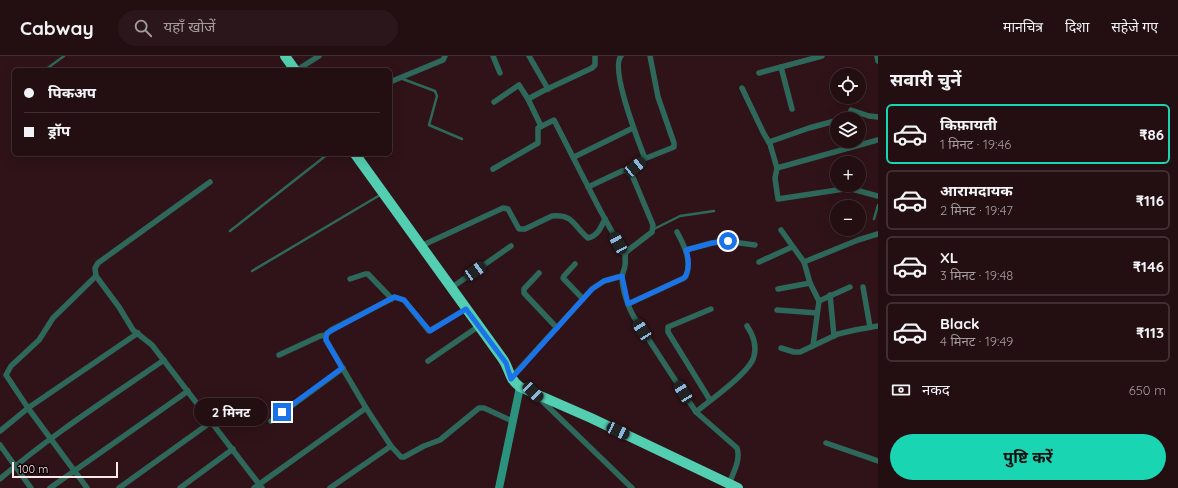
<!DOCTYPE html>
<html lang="hi">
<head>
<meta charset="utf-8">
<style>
  body { margin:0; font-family:Quicksand,"Noto Sans Devanagari",sans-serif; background:#2b171b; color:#f1f3f6; height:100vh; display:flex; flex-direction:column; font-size:15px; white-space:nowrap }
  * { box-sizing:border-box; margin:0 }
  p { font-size:13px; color:#a39c9f }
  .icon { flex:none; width:22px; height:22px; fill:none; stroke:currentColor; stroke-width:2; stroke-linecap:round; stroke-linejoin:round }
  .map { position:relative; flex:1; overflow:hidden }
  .drawer { display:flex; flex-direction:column; background:#230e12; width:300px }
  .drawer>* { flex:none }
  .banner { position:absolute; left:12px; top:12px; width:380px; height:88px; border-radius:6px; box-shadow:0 4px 16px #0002,0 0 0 1px #402e32; display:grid; align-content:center; height:88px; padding:0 12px; background:#230e12 }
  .fabs { position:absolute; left:830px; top:12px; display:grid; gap:8px }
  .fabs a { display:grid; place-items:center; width:36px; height:36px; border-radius:50%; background:#230e12; box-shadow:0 4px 16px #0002,0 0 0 1px #402e32; font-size:20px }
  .scale { position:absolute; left:12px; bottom:10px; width:106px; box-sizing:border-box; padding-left:4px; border:2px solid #fde9eb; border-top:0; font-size:11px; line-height:14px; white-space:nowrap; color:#fde9eb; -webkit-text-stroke:3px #0f0406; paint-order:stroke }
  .end { position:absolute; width:18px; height:18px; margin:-9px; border:5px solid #1a73e8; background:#fff; box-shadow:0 0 0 2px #fff }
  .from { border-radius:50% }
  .bubble { position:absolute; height:28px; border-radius:14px; background:#230e12; box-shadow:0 4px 16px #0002,0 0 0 1px #402e32; font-size:13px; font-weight:700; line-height:28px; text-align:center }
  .car { position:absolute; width:12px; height:24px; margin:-12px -6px; border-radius:5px; box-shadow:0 0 3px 1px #0007; background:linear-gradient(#222 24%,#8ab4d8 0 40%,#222 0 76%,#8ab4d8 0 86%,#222 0) }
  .banner b { display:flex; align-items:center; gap:14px; height:38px; font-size:15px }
  .banner b+b { border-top:1px solid #402e32 }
  .banner i { width:10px; height:10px; background:#f1f3f6 }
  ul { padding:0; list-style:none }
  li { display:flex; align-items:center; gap:12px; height:60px; margin:0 8px 6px; padding:0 4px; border:2px solid #402e32; border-radius:6px }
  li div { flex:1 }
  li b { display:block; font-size:15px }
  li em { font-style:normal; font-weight:700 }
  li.current { border-color:#19d5b2 }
  li>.icon { width:36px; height:36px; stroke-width:1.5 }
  h2 { padding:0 12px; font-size:18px; line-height:48px }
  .pay { display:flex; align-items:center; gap:10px; height:44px; padding:0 12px; font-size:15px }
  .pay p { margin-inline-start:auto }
  .cta { display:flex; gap:8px; margin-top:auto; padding:8px 12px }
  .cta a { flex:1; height:46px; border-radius:24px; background:#19d5b2; color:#111; font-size:16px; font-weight:700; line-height:46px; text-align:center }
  header { display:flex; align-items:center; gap:24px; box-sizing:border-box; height:56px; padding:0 20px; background:#230e12; border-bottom:1px solid #402e32 }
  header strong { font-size:19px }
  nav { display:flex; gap:22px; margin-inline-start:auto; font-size:14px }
  .search { width:280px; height:36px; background:#2b171b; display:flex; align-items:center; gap:10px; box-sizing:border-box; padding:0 14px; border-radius:22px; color:#a39c9f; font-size:15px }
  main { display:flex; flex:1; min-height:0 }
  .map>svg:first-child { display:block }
</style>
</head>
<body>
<header>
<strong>Cabway</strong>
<div class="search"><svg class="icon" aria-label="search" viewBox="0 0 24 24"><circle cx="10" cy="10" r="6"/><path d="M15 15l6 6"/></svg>यहाँ खोजें</div>
<nav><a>मानचित्र</a><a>दिशा</a><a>सहेजे गए</a></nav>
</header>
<main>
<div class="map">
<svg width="878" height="432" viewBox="0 0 878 432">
  <rect width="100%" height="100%" fill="#2f1318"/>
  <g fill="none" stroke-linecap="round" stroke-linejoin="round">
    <g stroke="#2e685a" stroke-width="2.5">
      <path d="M45,14L64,0"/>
      <path d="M400,22L435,35L437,40L429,69L462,83"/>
      <path d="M874,163L878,149"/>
      <path d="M654,173L680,160L714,155"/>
      <path d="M230,175L328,98"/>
      <path d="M252,215L380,139"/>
    </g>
    <g stroke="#2e685a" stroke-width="5.5">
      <path d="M493,0L500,17"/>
      <path d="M529,0L548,33"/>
      <path d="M621,0C610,13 638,84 644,100C642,108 632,110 632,119L653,169L652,176L626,196C624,201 626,204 625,209C625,213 622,217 622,221C622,233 628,251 634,261L696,356L737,392C741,404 733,417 729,428"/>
      <path d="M877,0L878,5"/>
      <path d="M781,11L792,53"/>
      <path d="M297,14L319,0"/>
      <path d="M759,17L822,0"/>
      <path d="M390,26L443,4L445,0"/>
      <path d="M742,32L764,78L770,88L777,112L775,122L778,143L844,133H852L878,140"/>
      <path d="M528,43L543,35L592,12L595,9V0"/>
      <path d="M494,46L519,29L528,43L541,70"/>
      <path d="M851,54L869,60L878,61"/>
      <path d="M769,86L809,72L835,65H837"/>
      <path d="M574,101L633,72"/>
      <path d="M644,103L674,91V87L658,41L650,0"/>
      <path d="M777,112L878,84"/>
      <path d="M493,113L538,87V72L554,64L600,154L625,199"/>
      <path d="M210,126L98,207L95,212L96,220L119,251L133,274L152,289L262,432"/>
      <path d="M588,131L622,115L633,113"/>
      <path d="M781,174L804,206L858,184L878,178"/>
      <path d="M421,190L503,152L508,153L519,173H525L552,160C573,157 575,172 588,182C598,180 601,171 605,163"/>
      <path d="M686,194L712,187L725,185L755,189"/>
      <path d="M759,206L792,191"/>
      <path d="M804,206L810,227L819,245"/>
      <path d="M575,208L564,220L563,222L583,243"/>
      <path d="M539,217L524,233V237L557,272"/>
      <path d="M350,223L365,218H368L392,243"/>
      <path d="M863,231L870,271"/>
      <path d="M451,232L511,190"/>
      <path d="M778,233L810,227"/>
      <path d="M830,239L834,280"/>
      <path d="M628,248L684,222L686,220C692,204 684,189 677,176"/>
      <path d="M466,253L429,275L404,244L395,241L331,274L326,279V284L366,352L391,390L401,401H404L424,390L440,384L479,352H484L512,365"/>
      <path d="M777,254L817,257"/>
      <path d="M813,290L819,245L850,231"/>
      <path d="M781,292L794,296H800L838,278L855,274L878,270"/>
      <path d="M279,299L320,280L326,279"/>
      <path d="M428,305L479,270"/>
      <path d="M511,322L592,233L604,225L622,220"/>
      <path d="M539,342L632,432"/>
      <path d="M710,344L668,276V271L711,253"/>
      <path d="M696,356C709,345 751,316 754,300C757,289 753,279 747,270"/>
      <path d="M271,365L343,312"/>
      <path d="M0,375L28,352L138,277"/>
      <path d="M826,387L878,405"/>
      <path d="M0,389L31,432"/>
      <path d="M0,423C51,379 109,342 164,304"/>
      <path d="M50,432L188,335"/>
      <path d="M87,432L28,352L6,319L11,310L39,284L53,262L96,220"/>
      <path d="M119,432L211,366"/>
      <path d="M180,432L233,393"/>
      <path d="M254,432L366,352"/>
      <path d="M330,432L391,390"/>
    </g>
    <path stroke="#2b937d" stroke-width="8" d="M499,432L520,331"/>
    <g stroke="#53ceb1" stroke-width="10">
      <path d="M285,0L295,14"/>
      <path d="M355,98L502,302C511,314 507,321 520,331L591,362L738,432"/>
    </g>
  </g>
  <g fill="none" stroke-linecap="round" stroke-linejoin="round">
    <path stroke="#1a73e8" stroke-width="5" d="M282,356L342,312L326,284V281L327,277L394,241L404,244L430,275L466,253L506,307L511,323L592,233L604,225L622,220L628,248L684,222C690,215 689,202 686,194L712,187L728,185"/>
  </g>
</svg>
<div class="fabs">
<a><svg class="icon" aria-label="locate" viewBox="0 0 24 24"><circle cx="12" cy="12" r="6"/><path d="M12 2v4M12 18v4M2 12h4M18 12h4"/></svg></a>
<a><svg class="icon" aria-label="layers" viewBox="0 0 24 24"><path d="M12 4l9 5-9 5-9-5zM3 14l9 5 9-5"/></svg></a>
<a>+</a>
<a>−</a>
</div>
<div class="scale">100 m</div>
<i class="end from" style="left:728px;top:185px"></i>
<i class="end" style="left:282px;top:356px"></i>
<div class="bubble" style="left:194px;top:342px;width:74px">2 मिनट</div>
<i class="car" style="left:635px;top:111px;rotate:51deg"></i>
<i class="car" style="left:618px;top:187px;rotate:331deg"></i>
<i class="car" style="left:475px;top:215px;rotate:55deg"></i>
<i class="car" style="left:642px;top:274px;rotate:327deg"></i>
<i class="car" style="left:533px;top:336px;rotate:134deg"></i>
<i class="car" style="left:683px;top:336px;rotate:328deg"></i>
<i class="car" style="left:618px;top:375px;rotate:115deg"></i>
<div class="banner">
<b><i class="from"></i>पिकअप</b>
<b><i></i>ड्रॉप</b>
</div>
</div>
<section class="drawer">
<h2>सवारी चुनें</h2>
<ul>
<li class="current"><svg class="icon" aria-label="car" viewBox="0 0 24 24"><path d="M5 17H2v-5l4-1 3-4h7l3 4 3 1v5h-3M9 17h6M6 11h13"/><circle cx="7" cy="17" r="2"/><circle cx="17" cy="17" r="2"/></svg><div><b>किफ़ायती</b><p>1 मिनट · 19:46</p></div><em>₹86</em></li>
<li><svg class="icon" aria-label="car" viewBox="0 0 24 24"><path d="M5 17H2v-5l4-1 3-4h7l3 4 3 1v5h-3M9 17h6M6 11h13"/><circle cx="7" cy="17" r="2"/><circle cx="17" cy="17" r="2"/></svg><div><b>आरामदायक</b><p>2 मिनट · 19:47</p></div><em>₹116</em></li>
<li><svg class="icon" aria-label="car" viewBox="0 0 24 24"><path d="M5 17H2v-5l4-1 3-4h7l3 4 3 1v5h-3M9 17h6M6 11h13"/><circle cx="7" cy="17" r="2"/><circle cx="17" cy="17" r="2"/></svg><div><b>XL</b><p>3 मिनट · 19:48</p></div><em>₹146</em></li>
<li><svg class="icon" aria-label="car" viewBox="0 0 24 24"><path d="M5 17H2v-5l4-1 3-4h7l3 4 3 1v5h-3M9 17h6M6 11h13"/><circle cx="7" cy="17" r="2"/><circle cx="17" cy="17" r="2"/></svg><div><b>Black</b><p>4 मिनट · 19:49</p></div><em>₹113</em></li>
</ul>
<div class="pay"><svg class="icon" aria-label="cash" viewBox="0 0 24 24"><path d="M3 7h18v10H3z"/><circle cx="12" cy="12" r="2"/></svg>नकद<p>650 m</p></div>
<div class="cta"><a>पुष्टि करें</a></div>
</section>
</main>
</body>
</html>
